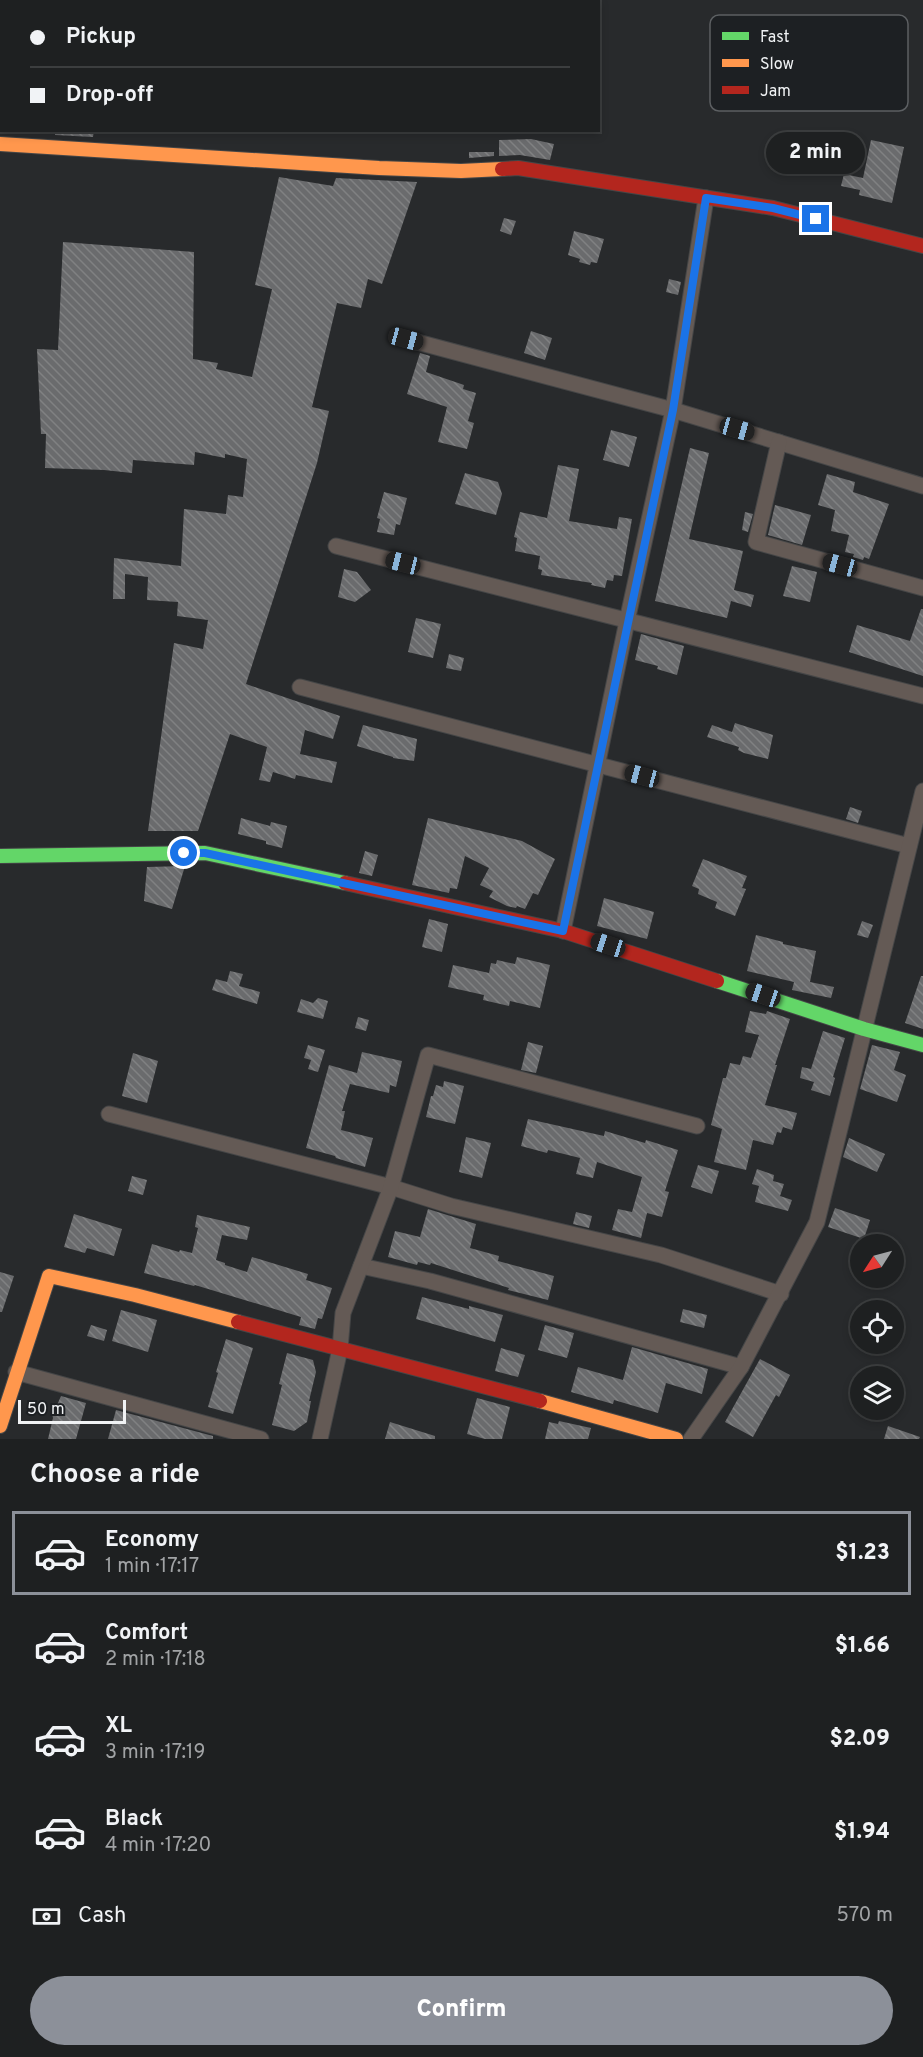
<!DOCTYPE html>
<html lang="en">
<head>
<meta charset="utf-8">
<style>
  body { margin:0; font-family:Overpass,sans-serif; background:#2b2d2e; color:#f1f3f6; height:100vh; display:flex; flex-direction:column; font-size:22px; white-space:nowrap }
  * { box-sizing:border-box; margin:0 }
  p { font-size:20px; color:#a1a3a5 }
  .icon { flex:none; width:33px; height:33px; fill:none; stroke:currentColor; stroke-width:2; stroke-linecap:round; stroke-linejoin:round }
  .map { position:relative; height:1439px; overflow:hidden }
  .sheet { display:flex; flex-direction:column; background:#1e2021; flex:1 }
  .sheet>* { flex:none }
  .hud { position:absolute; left:0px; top:0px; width:600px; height:132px; box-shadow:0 3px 9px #0003,0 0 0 2px #3c3e3f; display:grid; align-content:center; height:132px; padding:0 30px; background:#1e2021 }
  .needle { width:39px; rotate:234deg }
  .fabs { position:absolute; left:850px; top:1234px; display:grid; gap:12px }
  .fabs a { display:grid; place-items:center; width:54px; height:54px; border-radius:50%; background:#1e2021; box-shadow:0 3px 9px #0003,0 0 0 2px #3c3e3f; font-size:30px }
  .scale { position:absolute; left:18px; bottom:15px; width:108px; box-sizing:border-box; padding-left:6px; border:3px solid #f0f2f4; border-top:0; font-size:16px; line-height:21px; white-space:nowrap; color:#f0f2f4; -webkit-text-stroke:4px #1d2023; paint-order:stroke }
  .end { position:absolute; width:27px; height:27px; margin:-14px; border:8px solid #1a73e8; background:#fff; box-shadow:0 0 0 3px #fff }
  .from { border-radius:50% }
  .bubble { position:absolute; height:42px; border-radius:21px; background:#1e2021; box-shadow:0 3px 9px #0003,0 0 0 2px #3c3e3f; font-size:20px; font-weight:800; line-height:42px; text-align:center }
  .car { position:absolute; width:18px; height:36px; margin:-18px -9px; border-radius:8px; box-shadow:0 0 4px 2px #0007; background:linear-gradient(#222 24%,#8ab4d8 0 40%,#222 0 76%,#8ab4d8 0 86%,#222 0) }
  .hud b { display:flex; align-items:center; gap:21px; height:57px; font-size:22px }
  .hud b+b { border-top:2px solid #3c3e3f }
  .hud i { width:15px; height:15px; background:#f1f3f6 }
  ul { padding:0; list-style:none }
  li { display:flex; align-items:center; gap:18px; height:84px; margin:0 12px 9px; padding:0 18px; border:3px solid transparent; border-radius:0px }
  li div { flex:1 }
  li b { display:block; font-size:22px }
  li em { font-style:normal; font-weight:800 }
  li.current { border-color:#8c9099 }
  li>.icon { width:54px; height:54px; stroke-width:1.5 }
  h2 { padding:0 30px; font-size:27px; line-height:72px }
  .pay { display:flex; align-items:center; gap:15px; height:66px; padding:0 30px; font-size:22px }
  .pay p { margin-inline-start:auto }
  .cta { display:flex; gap:12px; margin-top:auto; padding:12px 30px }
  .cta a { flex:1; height:69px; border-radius:36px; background:#8c9099; color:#fff; font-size:24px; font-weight:800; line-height:69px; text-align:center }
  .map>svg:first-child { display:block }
</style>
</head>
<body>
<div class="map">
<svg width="923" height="1439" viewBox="0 0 923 1439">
  <defs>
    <pattern id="building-back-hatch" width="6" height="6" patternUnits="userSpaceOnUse" patternTransform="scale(1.5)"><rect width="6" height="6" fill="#6a6b6d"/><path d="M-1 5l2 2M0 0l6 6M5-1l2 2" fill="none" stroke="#808182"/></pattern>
  </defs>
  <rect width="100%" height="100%" fill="#282a2c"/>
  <g fill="url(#building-back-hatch)">
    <path d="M55,130H94L93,137L55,135Z"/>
    <path d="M531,139L554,144L550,160L520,155L499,156V140Z"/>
    <path d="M871,140L904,147L892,203L859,195L860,190L841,186L844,174L863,178Z"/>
    <path d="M469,152H494V156L469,158Z"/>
    <path d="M279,177L333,186L336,178L417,182L382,284L368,279L361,308L337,303L312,407L329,411L317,463L246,684L340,716L333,739L305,730L300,754L337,762L332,783L296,775L295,779L273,772L270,782L259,780L267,747L230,734L198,831H148L174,643L203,649L208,620L177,616L178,602L147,600L148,577L125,574V599H113L114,558L181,566L184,509L226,514L228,495L243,497L247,459L225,454V458L195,452L194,465L133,460L132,473L104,470L45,468L46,434H41L37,349L58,350L63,242L194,252L193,359L218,363L216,369L252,377L272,289L255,285Z"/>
    <path d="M504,218L516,221L511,235L500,231Z"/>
    <path d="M574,231L604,239L597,263L591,262L590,265L579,262L580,259L568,255Z"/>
    <path d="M669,279L681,282L678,295L666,292Z"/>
    <path d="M531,331L552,338L545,360L524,353Z"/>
    <path d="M420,353L430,356L426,372L464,385L463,389L476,393L468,421L474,423L467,449L438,442L447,407L407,394Z"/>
    <path d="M611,430L637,437L629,467L603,460Z"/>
    <path d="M690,448L709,453L689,539L743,551L734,590L754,595L751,607L731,601L727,618L655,601Z"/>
    <path d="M558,465L579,469L569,521L617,529L619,517L632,519L622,576L614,575L613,581L607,580L605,588L591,585L592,583L541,575L542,570L538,569L540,556L515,551L517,538L514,537L520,512L547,518Z"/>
    <path d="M465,473L498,482L502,494L496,515L455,504Z"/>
    <path d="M827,474L855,482L853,492L889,504L869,559L864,557L863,560L853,557L854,554L845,552L849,535L831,531L835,510L818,505Z"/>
    <path d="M384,492L407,498L400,525L396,524L394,535L377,532L380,519L377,518Z"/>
    <path d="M775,505L811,515L802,545L768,535Z"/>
    <path d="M745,512L753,514L748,532L742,530Z"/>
    <path d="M792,566L817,572L810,602L783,596Z"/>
    <path d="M344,569L357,572L371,590L355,602L338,597Z"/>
    <path d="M921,609H923V676L849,652L857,625L910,641Z"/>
    <path d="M416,618L441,624L433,658L408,652Z"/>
    <path d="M641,634L684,646L677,675L657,669L658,666L635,660Z"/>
    <path d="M449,654L464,658L461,671L446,668Z"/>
    <path d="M735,723L773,735L768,759L744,753L738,750L739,747L707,737L712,725L732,732Z"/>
    <path d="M363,725L417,739L414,761L393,758V757L357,746Z"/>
    <path d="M850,807L862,811L858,823L846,819Z"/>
    <path d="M241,818L270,826L271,822L287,826L282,848L266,844V841L238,834Z"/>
    <path d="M428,818L522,841L555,859L538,895L533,893L525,909L517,906L516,908L507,906L489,897L493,891L480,885L489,868L465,856L457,889L450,888L449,893L412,885Z"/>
    <path d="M365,851L378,855L372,876L359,873Z"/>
    <path d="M703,859L747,876L742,888L746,889L735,916L715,908L717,902L698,894L699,889L692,886Z"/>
    <path d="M185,866L172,909L144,901L147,867Z"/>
    <path d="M604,898L654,912L647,939L597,926Z"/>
    <path d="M429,919L448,924L442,952L422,947Z"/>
    <path d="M862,921L873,925L868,938L857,935Z"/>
    <path d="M756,935L783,942V944L816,951L810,982L834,987L831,998L792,990L794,982L747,971Z"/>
    <path d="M517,957L550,965L540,1008L510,1001L509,1006L483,1000L484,995L448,987L453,965L489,973L491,963L496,964L497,960L515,964Z"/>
    <path d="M230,971L243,974L239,986L260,992L257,1004L212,990L216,979L227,982Z"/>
    <path d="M921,976H923V1029L905,1023Z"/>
    <path d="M318,998L328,1001L323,1019L297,1012L301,999L313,1003Z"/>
    <path d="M750,1011L766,1014L767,1011L790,1019L775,1065H777L765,1105L797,1113L792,1130L783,1127L781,1133L777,1132L773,1145L753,1140L746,1170L714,1162L722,1129L711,1125L723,1078H726L730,1063L740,1065L743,1056L751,1058L759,1035L745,1032Z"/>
    <path d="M358,1017L369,1020L366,1031L355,1028Z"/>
    <path d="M823,1031L845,1038L833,1077L835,1078L830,1096L811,1090L814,1082L800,1078L802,1067L811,1069Z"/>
    <path d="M528,1042L543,1046L536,1073L521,1070Z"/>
    <path d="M308,1045L325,1050L318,1072L308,1069L311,1060L304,1058Z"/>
    <path d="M872,1045L900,1052L894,1070L906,1075L897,1102L860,1089Z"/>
    <path d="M362,1052L402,1061L396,1087L390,1085L389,1093L350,1084L342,1111H345L341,1130L373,1138L365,1167L336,1158L335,1156L306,1148L329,1065L357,1073Z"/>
    <path d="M133,1053L158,1061L147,1103L122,1096Z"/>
    <path d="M444,1081L464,1086L455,1124L426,1117L431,1096H433L436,1085L443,1087Z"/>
    <path d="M528,1119L604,1136L605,1131L645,1143L646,1140L678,1150L665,1191L669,1192L662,1217L647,1213L641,1238L612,1230L618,1209L632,1212L642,1177L597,1162L593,1178L576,1174L580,1158L548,1150L547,1153L521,1146Z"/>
    <path d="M466,1137L491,1143L482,1178L459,1172Z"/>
    <path d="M849,1138L885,1154L877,1172L843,1157Z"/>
    <path d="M698,1165L719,1171L712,1194L691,1187Z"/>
    <path d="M757,1169L774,1175L773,1181L784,1184L780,1196L792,1200L788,1211L755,1202L759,1186L752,1184Z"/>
    <path d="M132,1176L147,1180L143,1195L128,1191Z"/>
    <path d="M835,1208L870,1220L864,1239L828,1227Z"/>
    <path d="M428,1209L476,1224L470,1248L499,1256L498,1261L554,1276L548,1300L508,1290L509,1288L431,1263L430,1265L418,1262L417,1265L388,1257L395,1231L420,1237Z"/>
    <path d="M576,1212L592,1216L589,1228L573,1224Z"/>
    <path d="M74,1214L122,1229L114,1256L87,1248L85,1253L64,1247Z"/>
    <path d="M197,1215L250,1227L247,1240L222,1235L216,1260L225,1263V1265L247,1272L252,1257L308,1274L306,1280L332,1288L322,1319L318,1318L315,1329L299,1325L301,1317L195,1285L194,1286L144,1273L152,1244L179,1252L180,1250L192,1253L198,1228L195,1227Z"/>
    <path d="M0,1272L14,1276L2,1312H0Z"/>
    <path d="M422,1297L469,1309V1306L503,1315L495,1342L416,1319Z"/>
    <path d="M683,1309L707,1315L704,1328L680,1322Z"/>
    <path d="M121,1310L157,1320L148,1352L112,1341Z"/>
    <path d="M91,1325L107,1330L104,1341L87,1336Z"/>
    <path d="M545,1325L574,1333L567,1358L538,1350Z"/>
    <path d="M226,1339L253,1348L233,1414L208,1407L218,1373L216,1372Z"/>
    <path d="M632,1347L708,1369L702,1394L666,1383L658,1413L614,1400L613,1404L571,1392L578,1367L623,1380Z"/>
    <path d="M501,1348L525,1355L518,1377L495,1371Z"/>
    <path d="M287,1353L313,1360L316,1372L309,1401H311L307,1422L294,1431L272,1425L282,1385L279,1384Z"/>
    <path d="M760,1359L790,1375L779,1397L776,1395L753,1437L725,1422Z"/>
    <path d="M61,1396L86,1403L76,1439H48L53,1418L51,1410L57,1405Z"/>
    <path d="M477,1398L510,1407L502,1439H485L467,1434Z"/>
    <path d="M116,1410L213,1436V1439H108Z"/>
    <path d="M559,1421L591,1428L588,1439H545L549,1422L558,1424Z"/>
    <path d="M390,1422L435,1436V1439H385Z"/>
    <path d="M888,1426L920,1437L919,1439H884Z"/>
  </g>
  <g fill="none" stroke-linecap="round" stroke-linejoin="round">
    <g stroke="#454647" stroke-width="17">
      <g id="street">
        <path d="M406,339L673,410L923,486"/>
        <path d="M779,442L756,542L923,588"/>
        <path d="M336,546L923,696"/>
        <path d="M300,687L909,846"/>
        <path d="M563,931L627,621L673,410L706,198"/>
        <path d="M109,1114L391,1187L451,1206L661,1255L781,1294"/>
        <path d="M361,1266L430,1281L741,1367"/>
        <path d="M16,1372L261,1439"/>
        <path d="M320,1439L340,1349L343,1313L391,1187L428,1055L697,1126"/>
        <path d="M691,1439L741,1367L817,1222L923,791"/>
      </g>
    </g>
    <g stroke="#454647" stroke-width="16">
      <g id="fast">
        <path d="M0,856L205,853L345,883"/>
        <path d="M717,981L864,1029L923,1045"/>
      </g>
    </g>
    <g stroke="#454647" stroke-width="16">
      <g id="slow">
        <path d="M0,144L379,168L461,171L502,169"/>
        <path d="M540,1401L676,1439"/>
        <path d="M0,1426L49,1276L135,1295L238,1322"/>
      </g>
    </g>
    <g stroke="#454647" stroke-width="16">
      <g id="jam">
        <path d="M502,169L518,168L773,208L923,246"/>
        <path d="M345,883L563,931L717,981"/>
        <path d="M238,1322L540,1401"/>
      </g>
    </g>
    <use href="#street" stroke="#645a55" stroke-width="15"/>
    <use href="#fast" stroke="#63d668" stroke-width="14"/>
    <use href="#slow" stroke="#ff974d" stroke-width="14"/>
    <use href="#jam" stroke="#b3261e" stroke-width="14"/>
  </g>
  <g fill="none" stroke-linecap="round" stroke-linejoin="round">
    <path stroke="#1a73e8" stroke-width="8" d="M184,853H205L563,931L673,410L706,198L773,208L816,219"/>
  </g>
  <rect x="710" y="15" width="198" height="96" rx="9" fill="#1d2023" stroke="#5c5f62" stroke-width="1.5"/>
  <rect x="722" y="32" width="27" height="8" fill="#63d668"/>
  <rect x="722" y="59" width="27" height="8" fill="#ff974d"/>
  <rect x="722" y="86" width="27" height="8" fill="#b3261e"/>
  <g font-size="16" fill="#f0f2f4">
    <text x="760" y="42">Fast</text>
    <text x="760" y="69">Slow</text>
    <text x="760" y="96">Jam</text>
  </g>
</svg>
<div class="fabs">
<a><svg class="needle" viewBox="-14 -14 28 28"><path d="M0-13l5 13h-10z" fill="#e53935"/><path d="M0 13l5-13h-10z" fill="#a1a3a5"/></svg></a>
<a><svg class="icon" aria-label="locate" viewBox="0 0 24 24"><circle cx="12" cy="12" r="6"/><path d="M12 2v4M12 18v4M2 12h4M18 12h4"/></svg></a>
<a><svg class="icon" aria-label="layers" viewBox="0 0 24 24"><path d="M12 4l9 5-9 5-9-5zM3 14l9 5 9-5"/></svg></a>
</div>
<div class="scale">50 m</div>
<i class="end from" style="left:184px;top:853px"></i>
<i class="end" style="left:816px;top:219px"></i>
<div class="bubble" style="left:766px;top:132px;width:99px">2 min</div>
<i class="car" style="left:406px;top:339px;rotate:105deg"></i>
<i class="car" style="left:737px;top:429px;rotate:106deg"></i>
<i class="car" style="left:403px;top:563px;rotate:284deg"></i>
<i class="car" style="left:840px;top:565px;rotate:285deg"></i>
<i class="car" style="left:642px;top:776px;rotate:285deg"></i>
<i class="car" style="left:608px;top:945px;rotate:288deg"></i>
<i class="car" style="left:763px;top:995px;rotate:289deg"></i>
<div class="hud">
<b><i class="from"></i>Pickup</b>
<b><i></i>Drop-off</b>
</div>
</div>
<section class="sheet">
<h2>Choose a ride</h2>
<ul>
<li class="current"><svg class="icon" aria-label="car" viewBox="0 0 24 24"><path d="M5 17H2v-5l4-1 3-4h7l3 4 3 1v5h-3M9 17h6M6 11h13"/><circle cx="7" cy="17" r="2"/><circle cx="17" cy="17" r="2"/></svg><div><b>Economy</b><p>1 min · 17:17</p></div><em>$1.23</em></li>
<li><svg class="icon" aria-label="car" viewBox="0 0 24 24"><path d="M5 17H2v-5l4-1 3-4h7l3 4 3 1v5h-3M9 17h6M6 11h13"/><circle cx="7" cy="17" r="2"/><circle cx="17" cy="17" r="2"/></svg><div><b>Comfort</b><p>2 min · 17:18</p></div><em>$1.66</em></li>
<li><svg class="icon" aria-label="car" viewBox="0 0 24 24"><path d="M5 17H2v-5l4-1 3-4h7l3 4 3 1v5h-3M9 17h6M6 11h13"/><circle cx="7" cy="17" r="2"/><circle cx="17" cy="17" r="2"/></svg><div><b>XL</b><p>3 min · 17:19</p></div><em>$2.09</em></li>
<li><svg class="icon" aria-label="car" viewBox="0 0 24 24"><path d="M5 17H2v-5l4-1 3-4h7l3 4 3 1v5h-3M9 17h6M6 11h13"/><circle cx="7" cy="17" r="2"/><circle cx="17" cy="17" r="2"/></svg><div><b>Black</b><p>4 min · 17:20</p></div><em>$1.94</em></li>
</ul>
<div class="pay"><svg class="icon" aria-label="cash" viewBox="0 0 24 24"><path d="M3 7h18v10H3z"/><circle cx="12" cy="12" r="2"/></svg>Cash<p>570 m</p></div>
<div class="cta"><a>Confirm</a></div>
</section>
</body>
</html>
